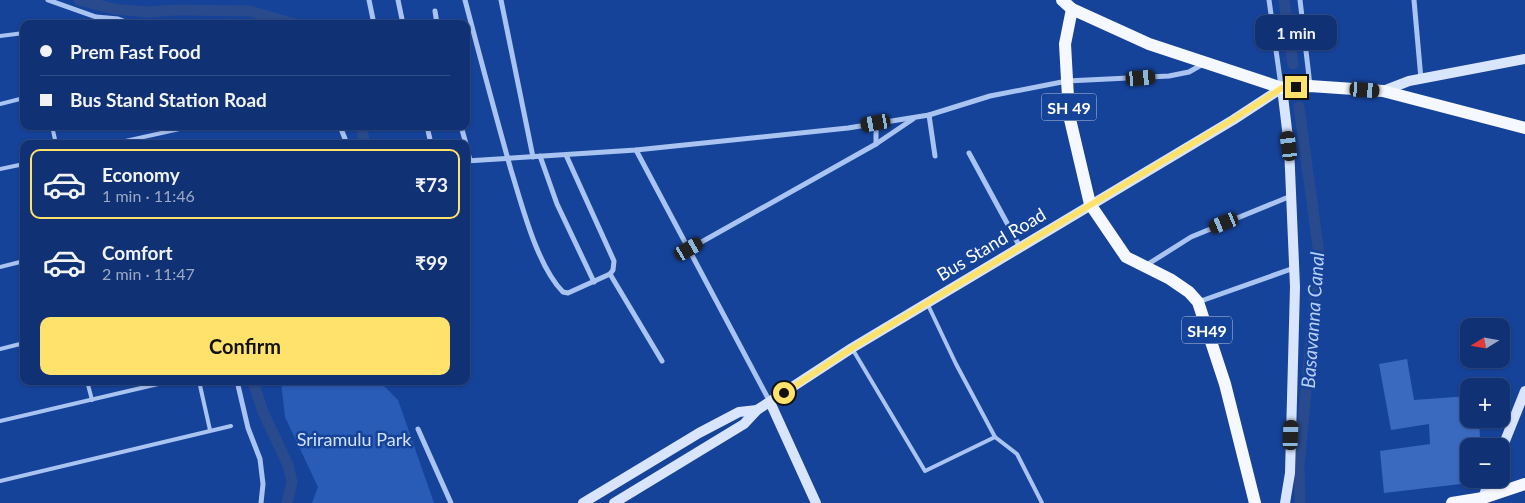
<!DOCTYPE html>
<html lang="en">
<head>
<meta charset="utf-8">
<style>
  body { margin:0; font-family:Lato,sans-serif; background:#1e3e7c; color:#f1f3f6; height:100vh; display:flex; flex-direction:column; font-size:19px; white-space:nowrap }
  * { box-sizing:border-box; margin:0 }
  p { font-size:16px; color:#9caac5 }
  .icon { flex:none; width:28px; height:28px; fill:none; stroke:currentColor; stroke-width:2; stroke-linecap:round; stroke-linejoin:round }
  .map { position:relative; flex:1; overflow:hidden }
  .drawer { position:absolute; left:20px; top:140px; width:450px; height:245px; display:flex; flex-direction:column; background:#103274; border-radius:10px; box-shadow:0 1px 4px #0004,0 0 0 1px #304d86 }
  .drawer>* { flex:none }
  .banner { position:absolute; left:20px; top:20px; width:450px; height:110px; border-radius:10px; box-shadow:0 1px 4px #0004,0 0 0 1px #304d86; display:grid; align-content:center; height:110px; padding:0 20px; background:#103274 }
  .needle { width:32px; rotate:259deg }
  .tools { position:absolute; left:1460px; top:318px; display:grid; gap:10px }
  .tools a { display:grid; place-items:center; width:50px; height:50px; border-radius:10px; background:#103274; box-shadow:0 1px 4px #0004,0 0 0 1px #304d86; font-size:25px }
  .end { position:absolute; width:22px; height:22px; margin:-11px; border:6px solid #ffe26b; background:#111; box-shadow:0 0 0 2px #111 }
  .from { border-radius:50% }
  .bubble { position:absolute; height:35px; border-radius:10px; background:#103274; box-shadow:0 1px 4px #0004,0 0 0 1px #304d86; font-size:16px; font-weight:700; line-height:35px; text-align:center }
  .car { position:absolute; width:15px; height:30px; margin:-15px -8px; border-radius:6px; box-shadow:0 0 4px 1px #0007; background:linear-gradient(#222 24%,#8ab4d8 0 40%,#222 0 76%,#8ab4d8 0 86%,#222 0) }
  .banner b { display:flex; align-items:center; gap:18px; height:48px; font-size:19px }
  .banner b+b { border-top:1px solid #304d86 }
  .banner i { width:12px; height:12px; background:#f1f3f6 }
  ul { padding:9px 0 0; list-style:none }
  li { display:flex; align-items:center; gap:15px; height:70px; margin:0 10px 8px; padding:0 10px; border:2px solid transparent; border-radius:10px }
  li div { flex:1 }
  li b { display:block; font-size:19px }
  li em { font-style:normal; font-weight:700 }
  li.active { border-color:#ffe26b }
  li>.icon { width:45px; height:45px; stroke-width:1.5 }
  .primary-button { display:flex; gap:10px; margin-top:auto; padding:10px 20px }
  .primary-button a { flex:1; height:58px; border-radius:10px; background:#ffe26b; color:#111; font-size:20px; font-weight:700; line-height:58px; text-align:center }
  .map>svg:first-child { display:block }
</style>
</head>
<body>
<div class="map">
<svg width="1525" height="503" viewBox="0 0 1525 503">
  <rect width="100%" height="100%" fill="#16439a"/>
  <path fill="#295cb7" d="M379,381L398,400L434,503H312L318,487L285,417L281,381Z"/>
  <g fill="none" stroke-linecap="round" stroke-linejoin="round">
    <g stroke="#294a8c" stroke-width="11">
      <path d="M79,0L114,9L147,12L176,10L250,11L295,24"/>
      <path d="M1284,0L1293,64"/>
      <path d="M1299,107L1319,254L1299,465L1300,503"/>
      <path d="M361,126L365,144"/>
      <path d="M253,381L263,412L288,465L292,482L287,503"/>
    </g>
  </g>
  <path fill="#3a6abf" d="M1407,359L1414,400L1469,396V419H1479L1480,438L1484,437L1481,446H1469V483L1384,493L1380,451L1430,444L1429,424L1391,430L1379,364Z"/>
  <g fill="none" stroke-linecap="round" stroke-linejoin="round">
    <g stroke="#aac4f2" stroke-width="4">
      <path d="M0,36L24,33"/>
      <path d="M0,104L24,98"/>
      <path d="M52,126L56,144"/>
      <path d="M112,144L193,126"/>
      <path d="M0,169L24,164"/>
      <path d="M0,267L24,261"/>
      <path d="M0,349L24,343"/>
      <path d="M853,350L925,471L995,437L956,364L928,305"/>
      <path d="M87,381L92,400"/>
      <path d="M199,381L210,430"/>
      <path d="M0,421L171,381"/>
      <path d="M995,437L1017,454L1042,503"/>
      <path d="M0,481L231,426"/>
    </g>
    <g stroke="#aac4f2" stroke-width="5">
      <path d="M48,0L96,17L118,19L131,24"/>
      <path d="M369,0L374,24"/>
      <path d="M398,0L403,24"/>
      <path d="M465,0C480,57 495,113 511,170C522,205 537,266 563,292L568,293L610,274L613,270L614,261L566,155"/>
      <path d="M501,0L533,157"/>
      <path d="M1269,0L1281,86"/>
      <path d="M1300,0L1310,85"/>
      <path d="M1414,0L1421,79"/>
      <path d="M435,11L437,24"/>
      <path d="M192,24H214"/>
      <path d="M929,115L935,156"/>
      <path d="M340,126L347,144"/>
      <path d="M427,126L431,144"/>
      <path d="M461,126L466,144"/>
      <path d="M876,144V123"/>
      <path d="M466,146L470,160"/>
      <path d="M636,150L770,402"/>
      <path d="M969,153L1020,247"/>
      <path d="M540,156L557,204L594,282"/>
      <path d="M466,161L636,150L848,128L929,115L990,96L1067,81L1169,76L1189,72L1203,64"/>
      <path d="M689,249L876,144L913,119"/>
      <path d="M1145,266L1191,237L1291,196"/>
      <path d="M610,274L662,361"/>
      <path d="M1198,302L1294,268"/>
      <path d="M237,381L248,428L260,459L263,484L261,503"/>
      <path d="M418,429L451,503"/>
    </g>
    <g stroke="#d9e5fc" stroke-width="10">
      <path d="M1383,91L1409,81L1525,59"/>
      <path d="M770,402L816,503"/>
      <path d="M1501,451L1525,391"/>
      <path d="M583,503L699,433L739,412L757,410"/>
      <path d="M614,503L744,424L757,410L852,348L1233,120L1282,88L1289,146L1295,287L1290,473L1285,503"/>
      <path d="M1481,503L1490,479"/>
    </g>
    <g stroke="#f5f8ff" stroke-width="12">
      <path d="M1062,0L1072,9L1149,44L1282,88L1310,86L1383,91L1525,128"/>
      <path d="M1072,9L1065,44L1069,115L1090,204L1126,257L1170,279L1189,292L1198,302L1225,384L1255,503"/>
      <path d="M1452,503L1483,498L1525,484"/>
    </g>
  </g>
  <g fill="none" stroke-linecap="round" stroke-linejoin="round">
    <path stroke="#ffe26b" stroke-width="6" d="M784,393L852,348L1232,120L1282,88L1296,87"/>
  </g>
  <g text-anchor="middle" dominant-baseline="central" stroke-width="5" stroke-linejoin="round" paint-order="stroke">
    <g fill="#16439a" stroke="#b9c7e1" stroke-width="1">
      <rect x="1041.5" y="93.5" width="55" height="27" rx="4"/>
      <rect x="1182" y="316.5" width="50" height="27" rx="4"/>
    </g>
    <g font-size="16" font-weight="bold" fill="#fff">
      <text x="1069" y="107">SH 49</text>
      <text x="1207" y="330">SH49</text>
    </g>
    <g font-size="18" fill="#fff" stroke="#16439a">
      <text transform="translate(991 244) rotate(-31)">Bus Stand Road</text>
    </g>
    <g font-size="18" fill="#d2e1fc" stroke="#16439a">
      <text x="354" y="439">Sriramulu Park</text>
    </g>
    <g font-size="19" font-style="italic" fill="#b7cff9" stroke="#16439a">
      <text transform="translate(1312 320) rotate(-86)">Basavanna Canal</text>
    </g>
  </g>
</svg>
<div class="tools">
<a><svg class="needle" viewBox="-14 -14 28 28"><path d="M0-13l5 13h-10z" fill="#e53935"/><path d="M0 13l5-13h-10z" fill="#9caac5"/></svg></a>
<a>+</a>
<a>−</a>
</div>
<i class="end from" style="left:784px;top:393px"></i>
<i class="end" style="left:1296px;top:87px"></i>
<div class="bubble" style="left:1255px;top:15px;width:82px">1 min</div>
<i class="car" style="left:1141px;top:78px;rotate:85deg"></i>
<i class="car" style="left:1365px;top:90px;rotate:94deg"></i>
<i class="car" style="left:876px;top:123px;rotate:260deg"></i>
<i class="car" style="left:1289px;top:146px;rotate:353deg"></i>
<i class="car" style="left:1224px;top:223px;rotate:248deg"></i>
<i class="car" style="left:689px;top:249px;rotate:60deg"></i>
<i class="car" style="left:1291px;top:435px;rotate:2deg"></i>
<div class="banner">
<b><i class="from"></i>Prem Fast Food</b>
<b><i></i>Bus Stand Station Road</b>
</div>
<section class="drawer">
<ul>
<li class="active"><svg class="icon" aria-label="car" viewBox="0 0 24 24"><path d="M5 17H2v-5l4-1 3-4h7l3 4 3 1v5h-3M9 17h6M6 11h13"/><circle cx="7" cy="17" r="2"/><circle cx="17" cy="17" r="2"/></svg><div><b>Economy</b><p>1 min · 11:46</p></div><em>₹73</em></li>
<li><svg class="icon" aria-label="car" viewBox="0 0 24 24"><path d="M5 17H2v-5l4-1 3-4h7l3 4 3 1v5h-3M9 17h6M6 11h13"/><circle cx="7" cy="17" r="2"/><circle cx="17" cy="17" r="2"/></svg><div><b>Comfort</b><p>2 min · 11:47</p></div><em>₹99</em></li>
</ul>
<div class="primary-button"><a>Confirm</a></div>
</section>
</div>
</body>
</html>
